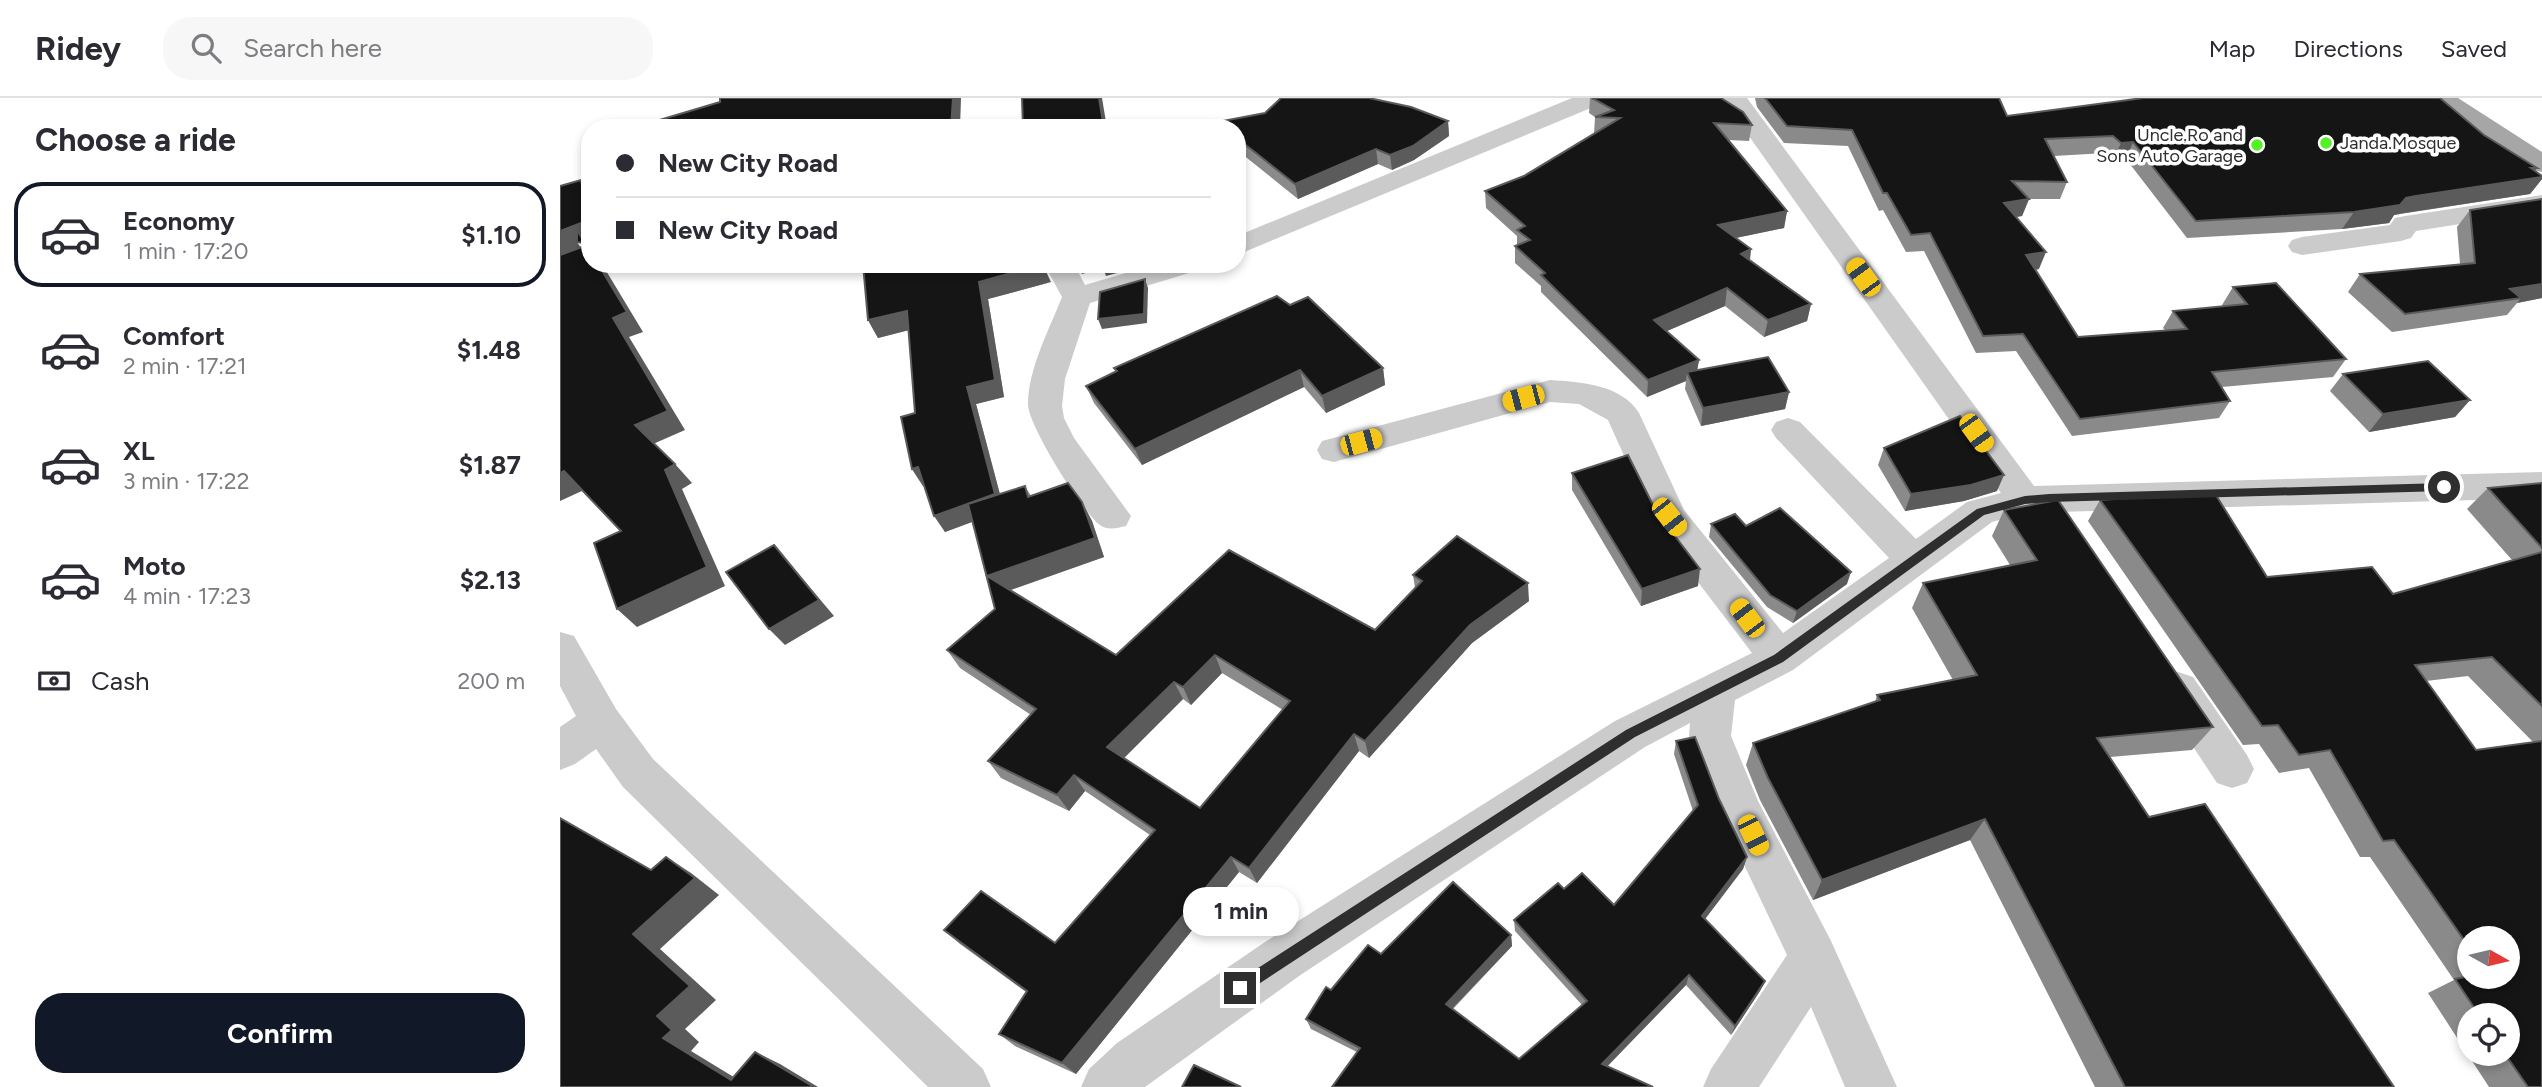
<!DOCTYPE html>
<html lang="en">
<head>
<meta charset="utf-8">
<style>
  body { margin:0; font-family:Figtree,sans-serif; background:#f7f7f7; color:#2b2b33; height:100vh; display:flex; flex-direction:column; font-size:26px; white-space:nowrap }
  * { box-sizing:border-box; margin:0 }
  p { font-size:23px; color:#7c7c81 }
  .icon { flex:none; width:38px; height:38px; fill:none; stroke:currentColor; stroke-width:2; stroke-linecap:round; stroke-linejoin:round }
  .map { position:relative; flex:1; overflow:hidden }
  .drawer { display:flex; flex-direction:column; background:#fff; width:560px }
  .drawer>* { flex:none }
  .banner { position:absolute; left:21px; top:21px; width:665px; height:154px; border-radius:28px; box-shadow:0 4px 10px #0003; display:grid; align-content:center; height:154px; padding:0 35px; background:#fff }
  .needle { width:46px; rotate:98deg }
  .buttons { position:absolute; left:1897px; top:828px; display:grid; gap:14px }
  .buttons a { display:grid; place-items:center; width:63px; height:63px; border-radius:50%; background:#fff; box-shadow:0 4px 10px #0003; font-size:35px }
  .end { position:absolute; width:32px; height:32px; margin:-16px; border:9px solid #2e2e2e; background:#fff; box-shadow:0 0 0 4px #fff }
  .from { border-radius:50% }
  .bubble { position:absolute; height:49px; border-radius:24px; background:#fff; box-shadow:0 4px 10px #0003; font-size:23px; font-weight:700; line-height:49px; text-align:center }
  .car { position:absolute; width:21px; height:42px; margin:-21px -10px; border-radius:9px; box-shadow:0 0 5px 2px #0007; background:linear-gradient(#f5c518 24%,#345 0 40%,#f5c518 0 76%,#345 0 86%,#f5c518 0) }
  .banner b { display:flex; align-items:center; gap:24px; height:66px; font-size:26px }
  .banner b+b { border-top:2px solid #e1e1e2 }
  .banner i { width:18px; height:18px; background:#2b2b33 }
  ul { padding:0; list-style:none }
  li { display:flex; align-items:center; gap:21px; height:105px; margin:0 14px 10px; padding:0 21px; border:4px solid transparent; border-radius:28px }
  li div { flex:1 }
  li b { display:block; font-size:26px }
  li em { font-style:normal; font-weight:700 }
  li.active { border-color:#111827 }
  li>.icon { width:63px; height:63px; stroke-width:1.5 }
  h2 { padding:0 35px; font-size:32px; line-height:84px }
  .pay { display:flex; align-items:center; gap:18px; height:77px; padding:0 35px; font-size:26px }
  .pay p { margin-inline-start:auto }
  .action { display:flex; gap:14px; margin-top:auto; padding:14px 35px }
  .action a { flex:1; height:80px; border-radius:28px; background:#111827; color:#fff; font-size:28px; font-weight:700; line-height:80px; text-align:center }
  header { display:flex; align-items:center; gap:42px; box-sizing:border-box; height:98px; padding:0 35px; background:#fff; border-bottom:2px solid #e1e1e2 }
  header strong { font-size:33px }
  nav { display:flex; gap:38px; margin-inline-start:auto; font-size:24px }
  .search { width:490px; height:63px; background:#f7f7f7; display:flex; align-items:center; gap:18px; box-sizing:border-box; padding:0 24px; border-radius:28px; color:#7c7c81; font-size:26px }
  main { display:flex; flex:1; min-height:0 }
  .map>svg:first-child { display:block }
</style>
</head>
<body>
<header>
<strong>Ridey</strong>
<div class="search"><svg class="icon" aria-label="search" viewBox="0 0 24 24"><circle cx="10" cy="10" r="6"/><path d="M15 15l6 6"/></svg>Search here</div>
<nav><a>Map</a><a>Directions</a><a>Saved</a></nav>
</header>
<main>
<section class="drawer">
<h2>Choose a ride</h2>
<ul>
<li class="active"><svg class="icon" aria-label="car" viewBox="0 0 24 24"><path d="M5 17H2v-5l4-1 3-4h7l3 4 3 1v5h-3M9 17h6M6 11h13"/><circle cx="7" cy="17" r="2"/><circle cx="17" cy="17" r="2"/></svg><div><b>Economy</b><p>1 min · 17:20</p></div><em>$1.10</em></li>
<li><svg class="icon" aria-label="car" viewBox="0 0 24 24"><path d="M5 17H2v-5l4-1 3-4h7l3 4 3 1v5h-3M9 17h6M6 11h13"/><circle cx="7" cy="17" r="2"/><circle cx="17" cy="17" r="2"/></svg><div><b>Comfort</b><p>2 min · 17:21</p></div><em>$1.48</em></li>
<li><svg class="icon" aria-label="car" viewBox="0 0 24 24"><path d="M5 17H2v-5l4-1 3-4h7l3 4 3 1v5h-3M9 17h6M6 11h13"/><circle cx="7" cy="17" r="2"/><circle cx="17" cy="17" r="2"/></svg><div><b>XL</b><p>3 min · 17:22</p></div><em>$1.87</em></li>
<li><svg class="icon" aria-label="car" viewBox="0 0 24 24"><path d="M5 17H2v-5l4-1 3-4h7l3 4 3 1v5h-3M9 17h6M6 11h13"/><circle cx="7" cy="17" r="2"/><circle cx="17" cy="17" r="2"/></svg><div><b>Moto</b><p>4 min · 17:23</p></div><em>$2.13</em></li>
</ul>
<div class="pay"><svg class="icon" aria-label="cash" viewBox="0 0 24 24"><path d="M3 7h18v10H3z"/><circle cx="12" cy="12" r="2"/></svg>Cash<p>200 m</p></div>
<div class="action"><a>Confirm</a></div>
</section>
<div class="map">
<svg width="1982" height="989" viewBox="0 0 1982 989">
  <rect width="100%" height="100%" fill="#fff"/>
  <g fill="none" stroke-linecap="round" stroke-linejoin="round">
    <g fill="#cbcbcb" fill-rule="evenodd">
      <path d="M1012,0H1046L1043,5L677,157V138Z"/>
      <path d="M1162,0H1187L1474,388L1982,374V400L1465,415L1432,424L1233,572L1175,602L1171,638L1198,703L1271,843L1337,989H1285L1251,909L1199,989H1143L1151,971L1227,857L1158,712L1129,638L1130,625L1085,649L739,878L585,989H521L529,971L557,945L705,844L1055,623L1192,555L1096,429L1048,322L1019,306L990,304L774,364L762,361L757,352L762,343L990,282C1020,284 1061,286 1079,315L1124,412L1223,535L1329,460L1216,340L1211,332L1216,324L1228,320L1240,324L1356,441L1407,404L1441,395Z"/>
      <path d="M1982,97V113L1856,133L1851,140L1841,143L1742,157L1732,154L1728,148L1732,142L1742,139L1830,127L1835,120L1845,118Z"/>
      <path d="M484,166H514L525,187L596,166H644L639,172L530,205L505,281L502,308L504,320L514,340L571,418L566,428C557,430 548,433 540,427C523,415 469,329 468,307C468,271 489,232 502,199Z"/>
      <path d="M0,534L14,538L56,611L93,661L423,971L431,989H368L63,689L36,651L15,666L0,672V629L16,618L0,588Z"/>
      <path d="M1618,574L1633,579L1687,657L1694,671L1687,685L1672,690L1657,685L1603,603L1597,591L1603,579Z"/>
    </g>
    <path fill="#a6a6a6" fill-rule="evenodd" d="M1869,0H1898L1982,54V74L1973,72L1872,5Z"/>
  </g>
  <g fill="#8a8a8a" fill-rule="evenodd">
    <path d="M1030,0H1161L1192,27L1189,43L1169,42L1227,113L1224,130L1176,140L1191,151L1190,162L1251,206L1247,223L1204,239L1165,208L1107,233L1139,262L1137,272L1229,294L1225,311L1141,328L1125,291L1126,283L1087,299L981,194V188L955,165V148L957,147V138L926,110L925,93L964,78L1034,36L1035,19L1029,15Z"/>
    <path d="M1195,0H1439L1447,18L1924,37L1982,78V81L1970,96L1834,117L1829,125L1782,131L1627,140L1566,61L1553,62L1546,55L1494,58L1507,84L1500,101H1469L1462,118L1456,119L1479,171L1475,172L1518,239L1605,232L1603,230L1613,213L1663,208L1662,207L1673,189L1786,261L1773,279L1662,289L1670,303L1659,320L1512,338L1456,253L1416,255L1364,153L1346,154L1323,112L1319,113L1288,48L1224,45L1197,9Z"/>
    <path d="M888,23L889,38L854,62L832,72L818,66L738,101L677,52V30H658L657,24Z"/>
    <path d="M1910,112L1982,200L1957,205L1947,217L1832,234L1788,194L1800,176L1900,166L1897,129Z"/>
    <path d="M491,184L428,201L444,299L416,306L440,396L465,388L471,398L522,404L532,423L544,459L451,492L556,557L815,532L855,490L853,477L969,503L912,545L809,660L799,653L697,785L679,774L516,976L455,948L439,936L466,894L400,846L384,832L495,845L590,737L525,693L509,713L441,680L428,663L471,617L400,570L387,552L435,511L412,424L385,434L364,387L363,388L352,371L355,315L349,232L318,240L308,222ZM662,575L723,612L640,710L564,660L623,601L631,607Z"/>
    <path d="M554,270H823L825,287L766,315L744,289L582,367L534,305L526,288L556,273Z"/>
    <path d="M1783,276L1910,302L1895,319L1809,334L1770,293Z"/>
    <path d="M1324,350L1437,393L1404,403L1345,413L1318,367Z"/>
    <path d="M1012,375L1138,488L1081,508L1012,392Z"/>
    <path d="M1982,385V989H1929L1868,895L1894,882L1810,759H1800L1749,670L1719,675L1699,646L1683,647L1528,423L1540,402L1707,479L1833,496L1952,462L1907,411L1928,390ZM1908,578L1973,644L1916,652L1866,583ZM1909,840L1948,878H1909ZM1909,917H1948V956H1909Z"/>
    <path d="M1444,412L1653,629L1632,652L1550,659L1589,719L1834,989H1535L1410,742L1253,802L1200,702L1186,667L1193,645L1315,604L1317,597L1393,582L1352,510L1363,485L1450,467L1432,438Z"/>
    <path d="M1151,426L1186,428L1287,486L1233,525L1207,509L1149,439Z"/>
    <path d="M1116,643L1159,701L1187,759L1183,771L1145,821L1205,883L1200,893L1171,937L1126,887L1047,968L797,954L751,931L746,921L771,892L821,856L951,837L952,848L893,911L959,961L1022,907L955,833L954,822L1004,791L1054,807L1133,713L1114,656Z"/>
  </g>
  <g fill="#5b5b5b">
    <path d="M393,0H401L400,30H391Z"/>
    <path d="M539,0H542L547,30H544Z"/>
    <path d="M888,23L889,38L854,62L832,72L830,57Z"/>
    <path d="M1573,44L1566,61L1553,62L1561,45Z"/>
    <path d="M816,51L818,66L738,101L735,86Z"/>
    <path d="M1971,70H1977L1968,81L1982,79V81L1970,96L1844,115L1834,117L1829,125L1782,131L1794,114Z"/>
    <path d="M21,82L30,94V153L23,145L17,144L21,150L0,158V133Z"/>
    <path d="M1469,101L1462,118L1437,122L1444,105Z"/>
    <path d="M1227,113L1224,130L1156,144L1158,127Z"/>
    <path d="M1191,151L1189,168L1181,156Z"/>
    <path d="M1486,154L1479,171L1459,174L1466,157Z"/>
    <path d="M38,166H42L83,234L69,239L125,332L93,346L75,327L53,220Z"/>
    <path d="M518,166H590L546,178L543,170L522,176Z"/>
    <path d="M483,167L491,184L428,201L444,299L416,306L444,412L385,434L374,418L407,289L419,184Z"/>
    <path d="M585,181L588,190L587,225L542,231L538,221Z"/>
    <path d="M1982,186V200L1957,205L1961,200L1950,191Z"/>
    <path d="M1167,190L1165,208L1093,239L1094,222Z"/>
    <path d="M1251,206L1247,223L1204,239L1208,222Z"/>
    <path d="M347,213L357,230L318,240L308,222Z"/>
    <path d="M1139,262L1136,279L1127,274L1126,283L1087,299L1088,282Z"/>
    <path d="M823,270L825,287L766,315L762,298Z"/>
    <path d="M740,272L744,289L582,367L575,351Z"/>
    <path d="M1229,294L1225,311L1141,328L1143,310Z"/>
    <path d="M1910,302L1895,319L1809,334L1823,316Z"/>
    <path d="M115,366L132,385L122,391L165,488L77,529L57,511L105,372Z"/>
    <path d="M358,369L369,386L363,388L352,371Z"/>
    <path d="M4,373L24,392L0,403V375Z"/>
    <path d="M1444,377L1437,393L1404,403L1345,413L1351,396Z"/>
    <path d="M522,404L532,423L544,459L439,496L427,478Z"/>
    <path d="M214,447L274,518L225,547L209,531Z"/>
    <path d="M1140,471L1138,488L1081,508L1082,491Z"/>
    <path d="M1291,474L1287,486L1233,525L1237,513Z"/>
    <path d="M968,485L969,503L912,545L809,660L805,643L910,527Z"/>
    <path d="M655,557L662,575L631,607L623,589Z"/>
    <path d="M614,584L623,601L558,666L547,649Z"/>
    <path d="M794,636L799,653L697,785L689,770Z"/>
    <path d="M514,677L525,693L509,713L497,697Z"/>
    <path d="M1425,721L1410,742L1253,802L1262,782Z"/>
    <path d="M106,759L131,775L159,797L100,851L156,902L125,931L139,944L131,953L190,989L171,982L103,940L73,836Z"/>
    <path d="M671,759L679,774L516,976L502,965Z"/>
    <path d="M1187,759L1183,771L1139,829L1142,818Z"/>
    <path d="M951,837L952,848L888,915L886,906Z"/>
    <path d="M1129,877L1126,887L1041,975L1042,966Z"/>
    <path d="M1205,883L1200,893L1171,937L1175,928Z"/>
    <path d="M195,954L220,966L258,989H254Z"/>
  </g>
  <g fill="#151515" stroke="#5b5b5b" stroke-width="2" fill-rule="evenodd">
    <path d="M160,0H393L391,30H95L93,24L160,4Z"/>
    <path d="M462,0H539L544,30H463Z"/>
    <path d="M721,0H809L851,9L888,23L853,48L830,57L816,51L735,86L677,40V30H664L657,24L705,15Z"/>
    <path d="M1032,0H1161L1183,14L1192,27L1154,25L1227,113L1158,127L1191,151L1181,156L1251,206L1208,222L1167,190L1094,222L1139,262L1088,282L981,177L985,175L955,148L970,142L957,132L965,128L925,93L964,78L1060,20L1035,19L1054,12Z"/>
    <path d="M1205,0H1439L1447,18L1583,0H1880L1924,37L1977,70H1971L1982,78V79L1856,98L1846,100L1840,107L1794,114L1636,123L1573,44L1561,45L1553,38L1485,41L1507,84L1452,83L1469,101L1444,105L1486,154L1466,157L1518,239L1627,231L1613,213L1687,206L1673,189L1716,185L1786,261L1652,274L1670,303L1520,321L1463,236L1423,238L1370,135L1351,137L1327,95H1323L1292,32L1227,28Z"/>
    <path d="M21,82L29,122L0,133V88Z"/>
    <path d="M1982,101V186L1950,191L1961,200L1845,216L1800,176L1915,165L1910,112Z"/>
    <path d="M17,132L30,153V166H38L67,214L53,220L108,313L75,327L115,366L105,372L147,469L57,511L34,445L61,433L4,373L0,375V157L22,149L23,145L17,144Z"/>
    <path d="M303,166H483L419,184L435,282L407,289L435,396L374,418L358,369L352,371L341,319L355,315L347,213L308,222Z"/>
    <path d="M585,181L584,216L538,221L540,194Z"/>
    <path d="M717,198L730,207L748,199L823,270L762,298L740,272L575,351L526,288L557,273L554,270Z"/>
    <path d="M1208,259L1229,294L1143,310L1127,274Z"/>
    <path d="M1868,263L1910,302L1823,316L1783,276Z"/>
    <path d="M1400,318L1444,377L1411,387L1351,396L1324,350Z"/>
    <path d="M1068,357L1096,413L1140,471L1082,491L1012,375Z"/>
    <path d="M508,385L522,404L535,440L427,478L556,557L669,452L815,532L862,483L853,477L897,438L968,485L910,527L805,643L794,636L689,770L671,759L502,965L439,936L467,893L384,832L421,793L495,845L595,732L514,677L497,697L428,663L476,611L387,552L435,511L408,406L465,388L468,399ZM655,557L730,603L640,710L547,649L614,584L623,589Z"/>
    <path d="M1982,385V450L1928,390Z"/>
    <path d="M1654,394L1707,479L1812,469L1833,496L1982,454V608L1932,559L1855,567L1916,652L1982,643V989H1968L1945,956H1948V917H1919L1895,881L1910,878H1948V840H1909V849L1834,742L1823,743L1770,652L1739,657L1718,627L1702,628L1540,402Z"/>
    <path d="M1498,402L1653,629L1537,640L1589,719L1645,706L1834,989H1565L1425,721L1262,782L1208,680L1193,645L1320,602L1317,597L1417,577L1363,485L1477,462L1444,412Z"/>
    <path d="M1220,410L1291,474L1237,513L1210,497L1151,426L1175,416L1186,428Z"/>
    <path d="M214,447L259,502L209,531L166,474Z"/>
    <path d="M1135,639L1159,701L1187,759L1142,818L1205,883L1175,928L1129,877L1042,966L1093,989H772L800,950L746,921L766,889L771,892L808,847L821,856L893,784L951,837L886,906L959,961L1027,903L954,822L998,785L1004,791L1022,775L1054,807L1138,707L1116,643Z"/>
    <path d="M0,720L91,772L106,759L135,780L73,836L130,888L97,918L112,932L103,940L171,982L195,954L254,989H0Z"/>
    <path d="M634,967L681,989H622Z"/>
  </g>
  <path fill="#2e2e2e" d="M1884,385L1890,389L1884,393L1489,404L1465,406L1424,417L1223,564L1075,639L685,895L680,897L675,895L673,890L675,885L1066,632L1214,557L1417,411L1465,398L1489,396Z"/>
  <g fill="#56f026" stroke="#fff" stroke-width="2.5">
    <circle cx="1766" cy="45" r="7"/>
    <circle cx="1697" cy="47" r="7"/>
  </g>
  <g text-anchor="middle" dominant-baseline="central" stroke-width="7" stroke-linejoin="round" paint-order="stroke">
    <g font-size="18" fill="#2e2e2e" stroke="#fff" text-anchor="end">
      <text x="1683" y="37">Uncle.Ro and<tspan x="1683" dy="21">Sons Auto Garage</tspan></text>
      <text x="1780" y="45" text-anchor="start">Janda.Mosque</text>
    </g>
  </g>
</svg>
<div class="buttons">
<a><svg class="needle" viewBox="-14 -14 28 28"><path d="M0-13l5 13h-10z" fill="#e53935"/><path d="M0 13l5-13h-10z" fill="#7c7c81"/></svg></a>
<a><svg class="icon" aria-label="locate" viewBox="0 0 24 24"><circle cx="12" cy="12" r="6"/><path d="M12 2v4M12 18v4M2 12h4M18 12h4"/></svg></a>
</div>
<i class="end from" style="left:1884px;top:389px"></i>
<i class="end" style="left:680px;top:890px"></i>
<div class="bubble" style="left:623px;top:789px;width:116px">1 min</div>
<i class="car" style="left:1303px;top:179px;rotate:324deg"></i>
<i class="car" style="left:963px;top:300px;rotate:255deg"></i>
<i class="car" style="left:1416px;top:335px;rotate:144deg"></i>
<i class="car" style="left:801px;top:344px;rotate:75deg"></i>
<i class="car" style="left:1109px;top:419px;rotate:142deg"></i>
<i class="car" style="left:1187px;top:520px;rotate:323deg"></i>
<i class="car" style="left:1193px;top:737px;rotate:154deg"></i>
<div class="banner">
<b><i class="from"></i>New City Road</b>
<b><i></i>New City Road</b>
</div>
</div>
</main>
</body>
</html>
